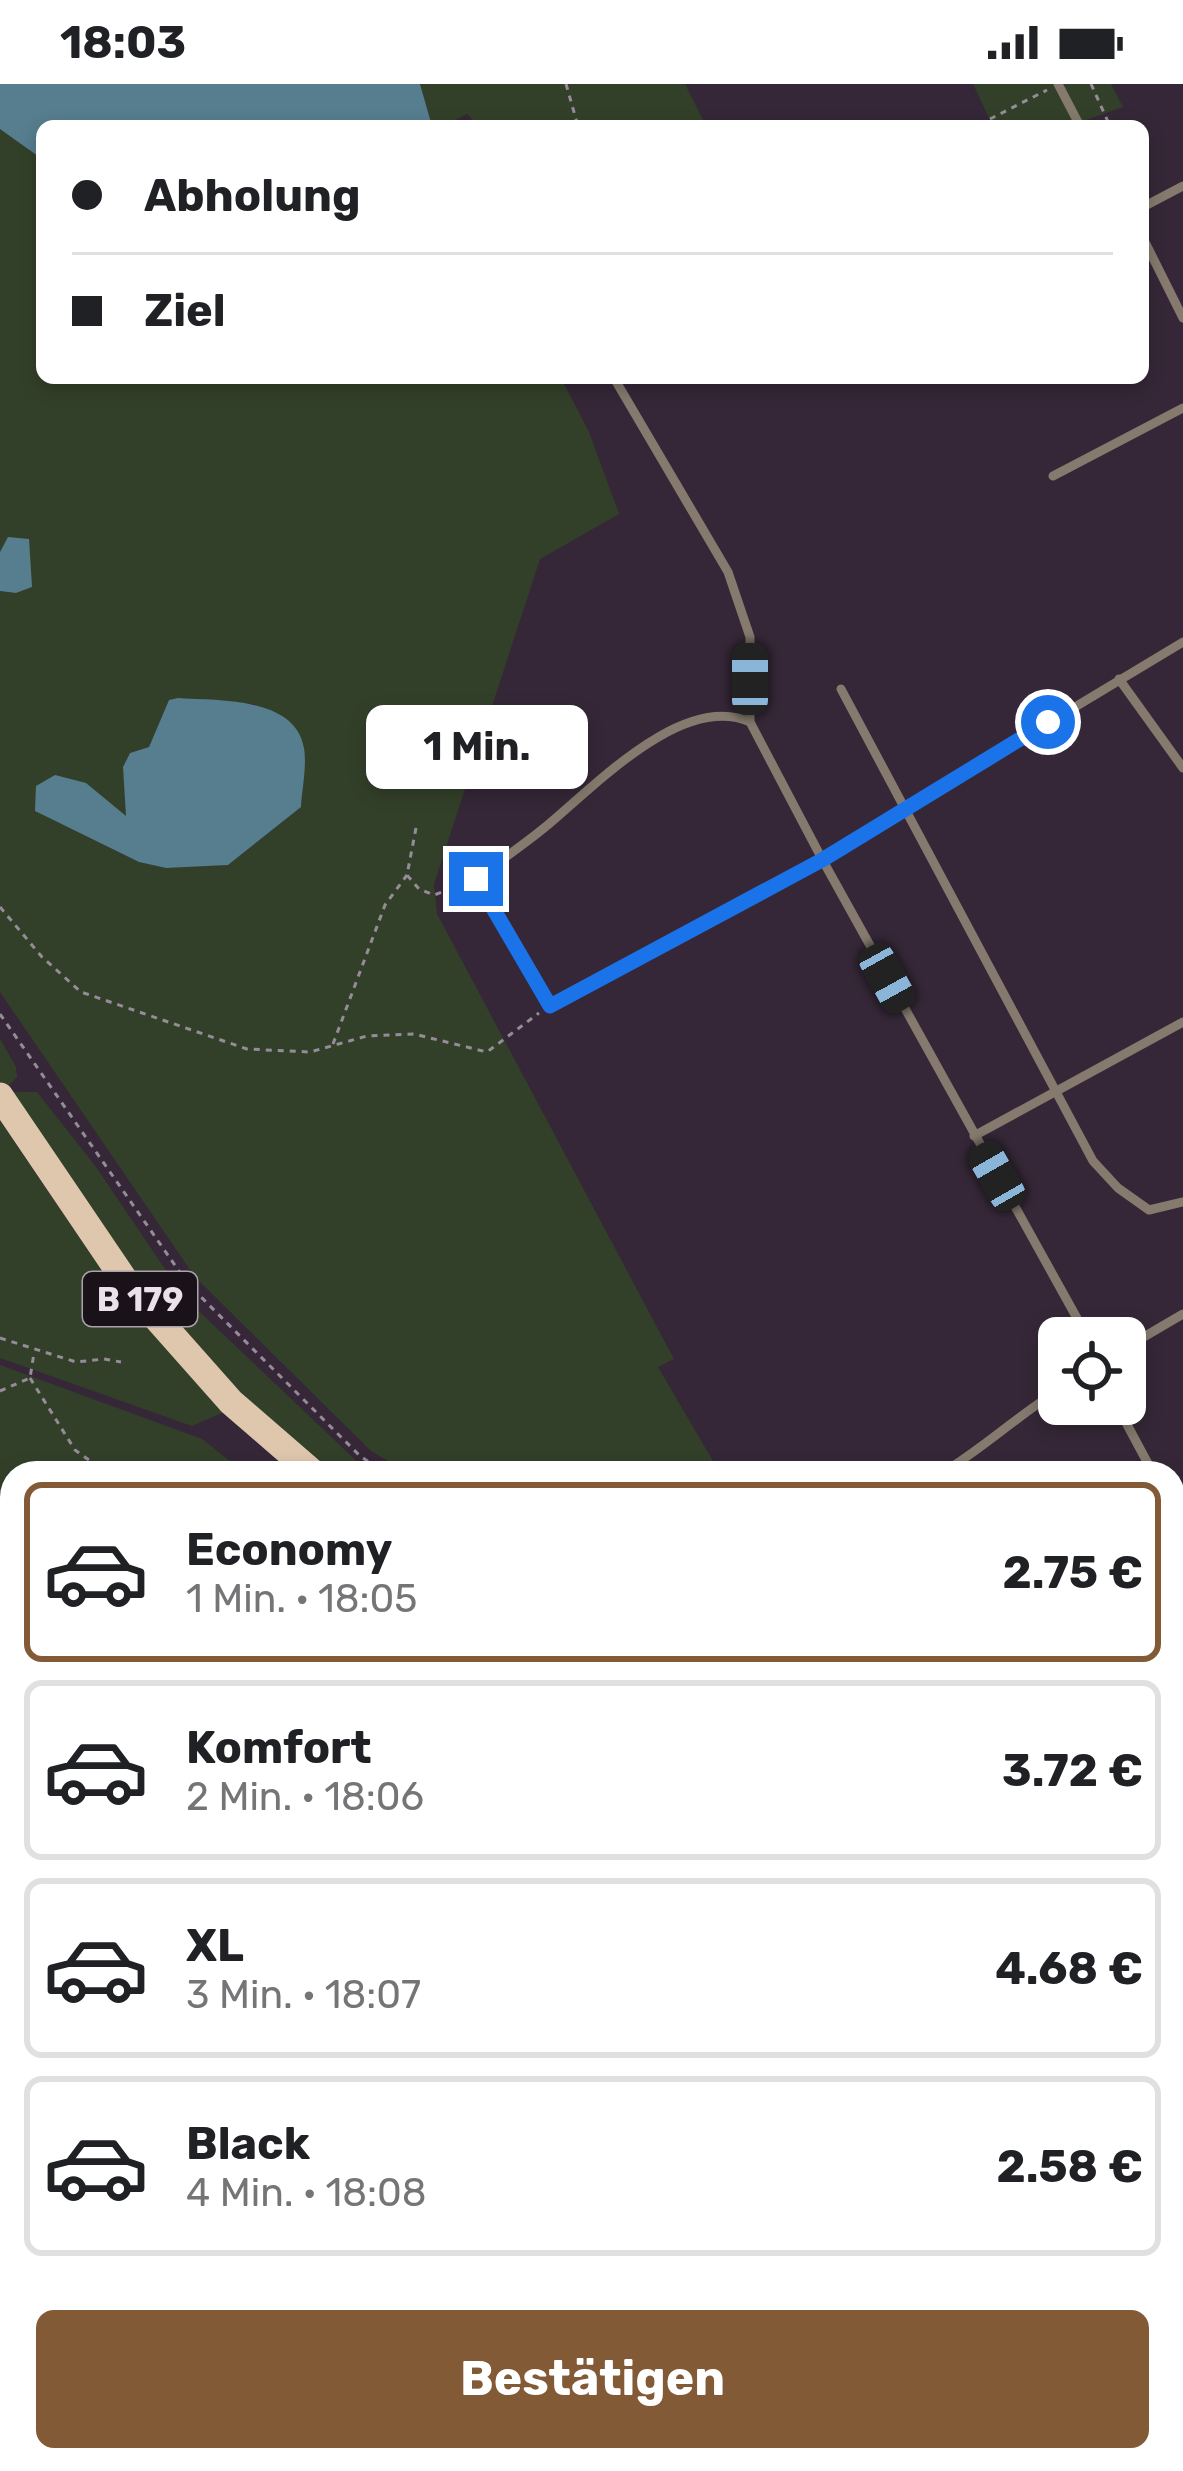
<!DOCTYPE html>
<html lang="de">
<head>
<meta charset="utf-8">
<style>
  body { margin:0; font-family:Rubik,sans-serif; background:#f2f2f2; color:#202124; height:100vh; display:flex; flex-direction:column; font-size:45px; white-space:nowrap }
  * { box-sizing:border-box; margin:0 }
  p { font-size:39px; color:#757577 }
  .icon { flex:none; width:66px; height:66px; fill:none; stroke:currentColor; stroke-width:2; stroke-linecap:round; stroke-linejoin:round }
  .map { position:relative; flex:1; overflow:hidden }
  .details { position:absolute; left:0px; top:1377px; width:1185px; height:1011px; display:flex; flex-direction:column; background:#fff; border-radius:36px 36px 0 0; box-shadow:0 6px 18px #0003 }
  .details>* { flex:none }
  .hud { position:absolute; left:36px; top:36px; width:1113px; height:264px; border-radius:18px; box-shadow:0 6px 18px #0003; display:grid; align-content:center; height:264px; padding:0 36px; background:#fff }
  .buttons { position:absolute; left:1038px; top:1233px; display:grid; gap:24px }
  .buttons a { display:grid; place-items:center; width:108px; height:108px; border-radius:18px; background:#fff; box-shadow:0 6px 18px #0003; font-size:60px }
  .end { position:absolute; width:54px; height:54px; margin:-27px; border:15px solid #1a73e8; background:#fff; box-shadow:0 0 0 6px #fff }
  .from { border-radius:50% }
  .bubble { position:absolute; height:84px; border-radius:18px; background:#fff; box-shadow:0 6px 18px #0003; font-size:39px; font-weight:700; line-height:84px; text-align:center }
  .car { position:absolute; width:36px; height:72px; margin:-36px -18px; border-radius:15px; box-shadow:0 0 9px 3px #0007; background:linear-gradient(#222 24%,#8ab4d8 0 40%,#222 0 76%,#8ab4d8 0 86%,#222 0) }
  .hud b { display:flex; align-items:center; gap:42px; height:114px; font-size:45px }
  .hud b+b { border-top:3px solid #e0e0e0 }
  .hud i { width:30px; height:30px; background:#202124 }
  ul { padding:21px 0 0; list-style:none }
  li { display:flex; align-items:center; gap:36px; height:180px; margin:0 24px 18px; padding:0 12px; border:6px solid #e0e0e0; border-radius:18px }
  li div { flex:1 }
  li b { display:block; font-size:45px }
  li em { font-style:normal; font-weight:700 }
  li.current { border-color:#825a36 }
  li>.icon { width:108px; height:108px; stroke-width:1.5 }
  .cta { display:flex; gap:24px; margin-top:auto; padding:24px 36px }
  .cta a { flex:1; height:138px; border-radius:18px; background:#825a36; color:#fff; font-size:48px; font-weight:700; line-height:138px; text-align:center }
  .status { display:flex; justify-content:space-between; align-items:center; height:84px; padding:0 60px; background:#fff; direction:ltr }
  .status svg { height:33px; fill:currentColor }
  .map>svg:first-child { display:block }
</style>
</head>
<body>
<div class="status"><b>18:03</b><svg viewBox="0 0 49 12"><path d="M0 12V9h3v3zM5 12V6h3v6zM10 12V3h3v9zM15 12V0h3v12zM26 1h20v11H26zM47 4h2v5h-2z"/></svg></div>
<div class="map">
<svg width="1183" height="2387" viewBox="0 0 1183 2387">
  <rect width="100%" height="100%" fill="#352737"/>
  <g fill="#334029" fill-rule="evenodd">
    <path d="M420,0H685L706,42H478L467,30L444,42H432Z"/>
    <path d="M973,0H1111L1123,23L1069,42H993Z"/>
    <path d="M0,45L42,75V294H561L589,348L619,430L540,475L434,800L437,830L674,1275L658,1283L720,1389H408L371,1367L195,1193L0,908V507L16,509L31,503L28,455L8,454L0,468ZM179,614L254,620L304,663L301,723L228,781L166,784L139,778L35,727L127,733L123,683L130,669L149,663L169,616Z"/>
    <path d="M0,955L16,983L17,993L8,1002L12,1008H37L96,1083L184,1213L369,1389H327C195,1278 95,1140 0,997Z"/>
    <path d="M0,1037L88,1166L224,1328L192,1342L0,1274Z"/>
    <path d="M0,1281L202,1355L245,1389H12V2376H1173V1687L1183,1686V2387H0Z"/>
  </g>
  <g fill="#567e8e">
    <path d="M0,0H420L432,42H42V75L0,45Z"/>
    <path d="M8,453L29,455L32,503L16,509L0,507V468Z"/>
    <path d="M178,614C218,617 295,612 304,664C307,682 302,705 301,723L228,781L166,784L139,778L35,727L36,702L55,691L86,699L126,732L123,683L130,669L149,663L169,616Z"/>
  </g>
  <path fill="#58433a" d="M12,1904V1961H11L0,1908Z"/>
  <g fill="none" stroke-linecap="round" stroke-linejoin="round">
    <g stroke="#968b98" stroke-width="3" stroke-dasharray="6 6" stroke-linecap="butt">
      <path d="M566,0L578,42"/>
      <path d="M1091,0L1110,42"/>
      <path d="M990,35L1047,6"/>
      <path d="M416,744L407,791L419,805L434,811L462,801"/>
      <path d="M0,823L42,873L81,908L247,965L310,968L367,952L414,950L487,968L539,929"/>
      <path d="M0,930L188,1200L360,1372L385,1389"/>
      <path d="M333,960L385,821L407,791"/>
      <path d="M0,1254L76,1278L104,1275L121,1278"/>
      <path d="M30,1294L75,1366L107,1389"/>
      <path d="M0,1307L30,1294L34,1269"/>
      <path d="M1173,1638L1183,1637"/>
    </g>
    <g stroke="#857a6d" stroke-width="9">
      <path d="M1058,0L1080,42"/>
      <path d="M1143,123L1183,102"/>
      <path d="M1143,154L1183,234"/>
      <path d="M614,294L728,488L750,553V638L822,775L1088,1254"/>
      <path d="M1053,392L1183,324"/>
      <path d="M1119,595L1183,684"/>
      <path d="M841,605L1093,1077L1118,1104L1149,1126L1183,1118"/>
      <path d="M750,638C682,608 593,704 544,744C522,762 498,778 476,795L550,922L822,775L1183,558"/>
      <path d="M974,1052L1183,938"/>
      <path d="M1125,1264L1183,1230"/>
      <path d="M1116,1320L1153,1389"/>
      <path d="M942,1389C984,1364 1018,1331 1059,1306"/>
      <path d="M1173,1425L1183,1443"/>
      <path d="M0,1825L12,1826"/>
      <path d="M0,2057L12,2054"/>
      <path d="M216,2376L222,2387"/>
    </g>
    <g stroke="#dfc7ad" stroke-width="27">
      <path d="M0,1012L130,1204L231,1318L313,1389"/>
      <path d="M1173,1675L1183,1674"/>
    </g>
  </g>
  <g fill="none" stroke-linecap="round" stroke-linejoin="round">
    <path stroke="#1a73e8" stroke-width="15" d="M476,795L550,922L822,776L1048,638"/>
  </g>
  <g text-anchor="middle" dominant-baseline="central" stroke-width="9" stroke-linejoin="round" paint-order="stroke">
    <rect fill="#191319" stroke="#aba3ac" stroke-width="3" x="83" y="1188" width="114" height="54" rx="9"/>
    <g font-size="33" font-weight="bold" fill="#eae1eb">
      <text x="140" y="1215">B 179</text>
    </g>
  </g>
</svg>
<div class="buttons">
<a><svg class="icon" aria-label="locate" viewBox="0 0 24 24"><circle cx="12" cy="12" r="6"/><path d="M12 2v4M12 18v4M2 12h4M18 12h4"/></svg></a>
</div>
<i class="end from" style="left:1048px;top:638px"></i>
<i class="end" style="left:476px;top:795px"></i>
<div class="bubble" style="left:366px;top:621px;width:222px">1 Min.</div>
<i class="car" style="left:750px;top:595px;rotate:0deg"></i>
<i class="car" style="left:887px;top:894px;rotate:151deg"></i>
<i class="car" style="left:997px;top:1092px;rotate:330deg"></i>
<div class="hud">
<b><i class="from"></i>Abholung</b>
<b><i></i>Ziel</b>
</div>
<section class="details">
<ul>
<li class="current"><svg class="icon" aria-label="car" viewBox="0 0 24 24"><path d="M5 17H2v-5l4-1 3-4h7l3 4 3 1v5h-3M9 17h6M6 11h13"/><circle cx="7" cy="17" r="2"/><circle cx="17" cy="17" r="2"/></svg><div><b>Economy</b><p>1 Min. · 18:05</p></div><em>2.75 €</em></li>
<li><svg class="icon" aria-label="car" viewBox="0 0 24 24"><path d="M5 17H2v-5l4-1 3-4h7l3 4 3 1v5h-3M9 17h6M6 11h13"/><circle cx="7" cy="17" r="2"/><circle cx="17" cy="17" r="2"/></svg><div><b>Komfort</b><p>2 Min. · 18:06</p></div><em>3.72 €</em></li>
<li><svg class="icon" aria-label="car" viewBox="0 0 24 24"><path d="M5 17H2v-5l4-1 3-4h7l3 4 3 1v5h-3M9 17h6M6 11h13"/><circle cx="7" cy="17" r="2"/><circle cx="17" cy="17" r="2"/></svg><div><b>XL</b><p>3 Min. · 18:07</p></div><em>4.68 €</em></li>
<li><svg class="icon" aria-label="car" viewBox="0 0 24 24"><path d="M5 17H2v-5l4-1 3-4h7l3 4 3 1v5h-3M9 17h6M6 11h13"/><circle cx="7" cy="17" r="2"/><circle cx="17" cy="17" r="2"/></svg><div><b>Black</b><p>4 Min. · 18:08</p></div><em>2.58 €</em></li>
</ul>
<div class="cta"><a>Bestätigen</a></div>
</section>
</div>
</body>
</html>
